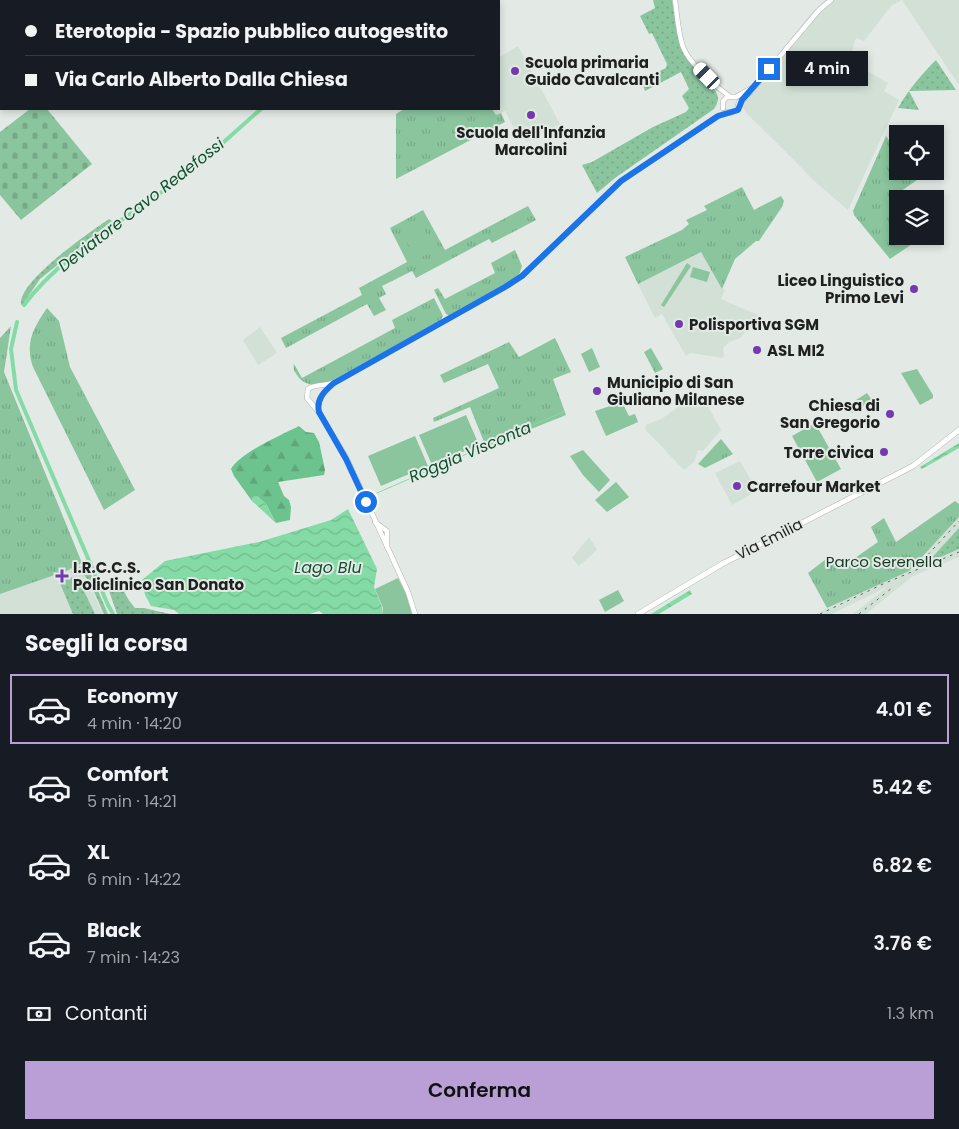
<!DOCTYPE html>
<html lang="it">
<head>
<meta charset="utf-8">
<style>
  body { margin:0; font-family:Poppins,sans-serif; background:#20242c; color:#f1f3f6; height:100vh; display:flex; flex-direction:column; font-size:19px; white-space:nowrap }
  * { box-sizing:border-box; margin:0 }
  p { font-size:16px; color:#9ea1a6 }
  .icon { flex:none; width:28px; height:28px; fill:none; stroke:currentColor; stroke-width:2; stroke-linecap:round; stroke-linejoin:round }
  .map { position:relative; height:614px; overflow:hidden }
  .drawer { display:flex; flex-direction:column; background:#171b24; flex:1 }
  .drawer>* { flex:none }
  .banner { position:absolute; left:0px; top:0px; width:500px; height:110px; box-shadow:0 2px 8px #0003; display:grid; align-content:center; height:110px; padding:0 25px; background:#171b24 }
  .buttons { position:absolute; left:889px; top:125px; display:grid; gap:10px }
  .buttons a { display:grid; place-items:center; width:55px; height:55px; border-radius:0px; background:#171b24; box-shadow:0 2px 8px #0003; font-size:25px }
  .end { position:absolute; width:22px; height:22px; margin:-11px; border:6px solid #1a73e8; background:#fff; box-shadow:0 0 0 2px #fff }
  .from { border-radius:50% }
  .bubble { position:absolute; height:35px; border-radius:0px; background:#171b24; box-shadow:0 2px 8px #0003; font-size:16px; font-weight:600; line-height:35px; text-align:center }
  .car { position:absolute; width:15px; height:30px; margin:-15px -8px; border-radius:6px; box-shadow:0 0 4px 1px #0007; background:linear-gradient(#fff 24%,#345 0 40%,#fff 0 76%,#345 0 86%,#fff 0) }
  .banner b { display:flex; align-items:center; gap:18px; height:48px; font-size:19px }
  .banner b+b { border-top:1px solid #363941 }
  .banner i { width:12px; height:12px; background:#f1f3f6 }
  ul { padding:0; list-style:none }
  li { display:flex; align-items:center; gap:15px; height:70px; margin:0 10px 8px; padding:0 15px; border:2px solid transparent; border-radius:0px }
  li div { flex:1 }
  li b { display:block; font-size:19px }
  li em { font-style:normal; font-weight:600 }
  li.on { border-color:#b99fd6 }
  li>.icon { width:45px; height:45px; stroke-width:1.5 }
  h2 { padding:0 25px; font-size:22px; line-height:60px }
  .pay { display:flex; align-items:center; gap:12px; height:55px; padding:0 25px; font-size:19px }
  .pay p { margin-inline-start:auto }
  .button { display:flex; gap:10px; margin-top:auto; padding:10px 25px }
  .button a { flex:1; height:58px; border-radius:0px; background:#b99fd6; color:#111; font-size:20px; font-weight:600; line-height:58px; text-align:center }
  .map>svg:first-child { display:block }
</style>
</head>
<body>
<div class="map">
<svg width="959" height="614" viewBox="0 0 959 614">
  <defs>
    <pattern id="grass-dots" width="8" height="8" patternUnits="userSpaceOnUse" patternTransform="scale(1.25)"><rect width="8" height="8" fill="#8ac59e"/><path d="M2 2h.1M6 6h.1" fill="none" stroke="#77a988" stroke-width="1.8" stroke-linecap="round"/></pattern>
    <pattern id="forest-firs" width="22" height="20" patternUnits="userSpaceOnUse" patternTransform="scale(1.25)"><rect width="22" height="20" fill="#6dc38e"/><path d="M5 1l3.5 6h-7zM16 11l3.5 6h-7z" fill="#5ea77a"/></pattern>
    <pattern id="cemetery-stones" width="16" height="16" patternUnits="userSpaceOnUse" patternTransform="scale(1.25)"><rect width="16" height="16" fill="#8ac59e"/><path d="M2 7V4a2 2 0 0 1 4 0v3zM10 15v-3a2 2 0 0 1 4 0v3z" fill="#77a988"/></pattern>
    <pattern id="park-tufts" width="24" height="20" patternUnits="userSpaceOnUse" patternTransform="scale(1.25)"><rect width="24" height="20" fill="#8ac59e"/><path d="M3 7l-1-3M5 7V3M7 7l1-3M15 17l-1-3M17 17v-4M19 17l1-3" fill="none" stroke="#77a988"/></pattern>
    <pattern id="water-waves" width="16" height="10" patternUnits="userSpaceOnUse" patternTransform="scale(1.25)"><rect width="16" height="10" fill="#84dba5"/><path d="M0 5q4-4 8 0t8 0" fill="none" stroke="#72bc8e"/></pattern>
  </defs>
  <rect width="100%" height="100%" fill="#e3eae5"/>
  <g fill="#d2e0d6">
    <path d="M825,0H959V85L902,0L891,6L864,41L856,38L852,51L854,63L888,83L884,91L899,100L848,210L814,181L789,155L746,113L741,105L740,100L736,96L748,89L756,81L813,11Z"/>
    <path d="M518,46L560,124L527,142L521,130L516,132L505,111L496,116L492,109H499V57Z"/>
    <path d="M701,252L722,289L725,290L721,299L760,316L740,338L729,342L723,348L724,356L723,358L690,353L686,356L662,314L655,318L638,284Z"/>
    <path d="M260,327L277,353L258,365L243,340Z"/>
    <path d="M701,394L721,430L703,451L698,450L694,462L684,470L645,429L646,425L663,418L693,396Z"/>
    <path d="M740,461L757,491L732,505L715,473Z"/>
    <path d="M959,517V528L928,562L959,549V557L913,576L866,614H853L887,587L832,614H816L880,583L921,558Z"/>
    <path d="M589,537L597,550L579,566L572,558Z"/>
    <path d="M78,561L103,614H0V591Z"/>
  </g>
  <g fill="url(#grass-dots)">
    <path d="M653,0H672C675,16 676,36 683,51C689,65 717,85 718,98C718,102 716,106 714,109L615,178L597,193L582,165L592,162L653,127L686,112L689,108L682,96L689,89L681,72L645,91L641,80L666,68L667,64L652,33L649,34L640,16L655,8Z"/>
    <path d="M936,60L956,90L909,91L919,110L898,108C909,89 921,75 936,60Z"/>
    <path d="M109,219L112,221L40,279L23,304L21,305C17,282 90,232 109,219Z"/>
    <path d="M959,528V549L927,563Z"/>
    <path d="M88,567L90,572L108,614H104C98,602 90,577 79,570Z"/>
    <path d="M73,577H76L79,581L95,614H73L59,581Z"/>
    <path d="M119,582L128,599L135,608H144L170,614H117L107,585Z"/>
  </g>
  <path fill="url(#forest-firs)" d="M299,426L306,432L314,433L319,442L325,470L324,475L278,482L284,496L289,500L291,507L290,520L276,523L266,504L257,496L253,497L252,501L234,476L231,469C240,453 281,435 299,426Z"/>
  <path fill="url(#cemetery-stones)" d="M30,109H47L92,164L21,220L0,195V132Z"/>
  <g fill="url(#park-tufts)">
    <path d="M404,109H492L496,115L501,113L505,122L396,179V114Z"/>
    <path d="M886,136L897,152L898,171H911L917,180L897,194L900,199H898V236H924L890,259L854,215L853,211Z"/>
    <path d="M742,187L754,210L781,196L784,201L782,207L759,241H756L735,259L722,289L701,252L638,284L625,257L682,230L689,224L686,220L707,210L704,206Z"/>
    <path d="M528,206L536,220L492,243L489,239L416,278L412,271L382,286L386,294L379,298L386,310L374,316L367,304L286,348L281,338L362,295L359,288L407,262L390,228L423,210L445,250Z"/>
    <path d="M515,250L522,266L519,275L502,286L450,316L446,314L434,290L438,288L445,299L495,273L491,263Z"/>
    <path d="M434,298L443,316L440,321L333,380C321,386 305,388 297,375C294,371 293,369 294,364L302,378L395,328L392,320Z"/>
    <path d="M47,308L59,321L70,367L135,490L104,510L33,367C25,342 33,329 47,308Z"/>
    <path d="M11,326L4,372L82,563L66,571L0,594V338Z"/>
    <path d="M555,338L571,372L553,379L566,415L486,447L470,407L434,422L433,418L499,388L488,364L444,383L440,375L509,342L519,357Z"/>
    <path d="M651,348L663,369L655,373L644,352Z"/>
    <path d="M721,439L733,454L705,468L698,464Z"/>
    <path d="M955,501L959,504V517L909,571L827,608L808,573L830,556L839,569L878,542L871,527L884,518L896,542Z"/>
  </g>
  <g fill="#8ac59e">
    <path d="M421,223L435,250L416,260L402,233Z"/>
    <path d="M687,263L691,266L664,307L661,305Z"/>
    <path d="M693,267L710,272L707,282L690,277Z"/>
    <path d="M592,348L600,367L589,372L581,354Z"/>
    <path d="M917,369L933,395V398L920,405L901,373Z"/>
    <path d="M867,393L872,400L852,413L848,405Z"/>
    <path d="M622,402L629,416L635,414L638,422L606,436L595,411Z"/>
    <path d="M466,415L479,445L432,465L419,435Z"/>
    <path d="M815,423L841,469L817,482L792,436Z"/>
    <path d="M415,436L428,466L381,486L368,456Z"/>
    <path d="M583,450L610,480L599,492L583,475L570,456Z"/>
    <path d="M616,482L629,497L607,512L595,500Z"/>
    <path d="M888,549L895,556L882,568L876,561Z"/>
    <path d="M398,578L406,594L412,614H383V608L375,589Z"/>
    <path d="M618,590L624,601L605,612L599,600Z"/>
  </g>
  <g fill="url(#water-waves)">
    <path d="M959,443V448L922,469L920,467Z"/>
    <path d="M257,496L266,504L276,523L252,501L253,497Z"/>
    <path d="M348,509L377,569L374,587L382,607L383,614H323L319,611L310,614H179L174,610L151,606L145,595L142,580L165,561L259,542L331,520Z"/>
    <path d="M690,590L692,594L659,614H651Z"/>
  </g>
  <g fill="none" stroke-linecap="round" stroke-linejoin="round">
    <g stroke="#84dba5" stroke-width="1">
      <path d="M121,0L122,1"/>
      <path d="M0,66L1,65"/>
      <path d="M377,493L563,412"/>
      <path d="M72,571L93,562"/>
    </g>
    <g stroke="#84dba5" stroke-width="4">
      <path d="M353,1L354,0"/>
      <path d="M24,305C61,255 125,220 174,183C205,161 232,134 261,109"/>
      <path d="M17,322L11,349L16,390L108,605L113,614"/>
    </g>
    <g stroke="#aeb5b0" stroke-width="5.5">
      <g id="secondary">
        <path d="M675,0C677,15 678,32 683,47C689,63 715,86 729,96"/>
        <path d="M740,104L819,10L831,0"/>
        <path d="M723,108V101L727,97H736L750,89"/>
        <path d="M727,112L731,113L737,110L739,102"/>
        <path d="M318,411C317,400 323,392 331,386"/>
        <path d="M375,522L387,531V546"/>
        <path d="M415,614L408,592L347,459L320,414L307,398L308,389C314,384 325,386 334,383L505,287L522,276L621,181L718,116L728,113"/>
      </g>
    </g>
    <g stroke="#aeb5b0" stroke-width="6">
      <path id="primary" d="M638,614L722,564L913,466L959,430"/>
    </g>
    <use href="#secondary" stroke="#fff" stroke-width="4.5"/>
    <use href="#primary" stroke="#fff" stroke-width="5"/>
    <g stroke="#606461" stroke-width="1" stroke-dasharray="2.5 5" stroke-linecap="butt">
      <path d="M923,560L959,521"/>
      <path d="M820,614L883,584L959,552"/>
      <path d="M859,614L892,588"/>
    </g>
  </g>
  <g fill="none" stroke-linecap="round" stroke-linejoin="round">
    <path stroke="#1a73e8" stroke-width="6" d="M366,502L346,459L319,412C316,400 324,391 334,383L505,287L522,276L621,181L718,116L738,110L742,100L769,69"/>
  </g>
  <g fill="#7439af" stroke="#e3eae5" stroke-width="2">
    <circle cx="515" cy="71" r="5"/>
    <circle cx="531" cy="115" r="5"/>
    <circle cx="914" cy="289" r="5"/>
    <circle cx="679" cy="324" r="5"/>
    <circle cx="757" cy="350" r="5"/>
    <circle cx="597" cy="391" r="5"/>
    <circle cx="890" cy="414" r="5"/>
    <circle cx="884" cy="452" r="5"/>
    <circle cx="737" cy="486" r="5"/>
    <path d="M59.5 568.5h5v5h5v5h-5v5h-5v-5h-5v-5h5z"/>
  </g>
  <g text-anchor="middle" dominant-baseline="central" stroke-width="4" stroke-linejoin="round" paint-order="stroke">
    <g font-size="15" font-weight="bold" fill="#1f2120" stroke="#e3eae5" text-anchor="start">
      <text x="525" y="62">Scuola primaria<tspan x="525" dy="17">Guido Cavalcanti</tspan></text>
      <text x="531" y="132" text-anchor="middle">Scuola dell'Infanzia<tspan x="531" dy="17">Marcolini</tspan></text>
      <text x="904" y="280" text-anchor="end">Liceo Linguistico<tspan x="904" dy="17">Primo Levi</tspan></text>
      <text x="689" y="324">Polisportiva SGM</text>
      <text x="767" y="350">ASL MI2</text>
      <text x="607" y="382">Municipio di San<tspan x="607" dy="17">Giuliano Milanese</tspan></text>
      <text x="880" y="405" text-anchor="end">Chiesa di<tspan x="880" dy="17">San Gregorio</tspan></text>
      <text x="874" y="452" text-anchor="end">Torre civica</text>
      <text x="747" y="486">Carrefour Market</text>
      <text x="73" y="567">I.R.C.C.S.<tspan x="73" dy="17">Policlinico San Donato</tspan></text>
    </g>
    <g font-size="15" fill="#1f2120" stroke="#e3eae5">
      <text transform="translate(769 539) rotate(-27)">Via Emilia</text>
    </g>
    <g font-size="15" fill="#133822" stroke="#e3eae5">
      <text x="884" y="561">Parco Serenella</text>
    </g>
    <g font-size="16" font-style="italic" fill="#0f512f" stroke="#e3eae5">
      <text transform="translate(141 205) rotate(-38)">Deviatore Cavo Redefossi</text>
      <text transform="translate(470 452) rotate(-23)">Roggia Visconta</text>
      <text x="328" y="567">Lago Blu</text>
    </g>
  </g>
</svg>
<div class="buttons">
<a><svg class="icon" aria-label="locate" viewBox="0 0 24 24"><circle cx="12" cy="12" r="6"/><path d="M12 2v4M12 18v4M2 12h4M18 12h4"/></svg></a>
<a><svg class="icon" aria-label="layers" viewBox="0 0 24 24"><path d="M12 4l9 5-9 5-9-5zM3 14l9 5 9-5"/></svg></a>
</div>
<i class="end from" style="left:366px;top:502px"></i>
<i class="end" style="left:769px;top:69px"></i>
<div class="bubble" style="left:786px;top:51px;width:82px">4 min</div>
<i class="car" style="left:707px;top:76px;rotate:316deg"></i>
<div class="banner">
<b><i class="from"></i>Eterotopia - Spazio pubblico autogestito</b>
<b><i></i>Via Carlo Alberto Dalla Chiesa</b>
</div>
</div>
<section class="drawer">
<h2>Scegli la corsa</h2>
<ul>
<li class="on"><svg class="icon" aria-label="car" viewBox="0 0 24 24"><path d="M5 17H2v-5l4-1 3-4h7l3 4 3 1v5h-3M9 17h6M6 11h13"/><circle cx="7" cy="17" r="2"/><circle cx="17" cy="17" r="2"/></svg><div><b>Economy</b><p>4 min · 14:20</p></div><em>4.01 €</em></li>
<li><svg class="icon" aria-label="car" viewBox="0 0 24 24"><path d="M5 17H2v-5l4-1 3-4h7l3 4 3 1v5h-3M9 17h6M6 11h13"/><circle cx="7" cy="17" r="2"/><circle cx="17" cy="17" r="2"/></svg><div><b>Comfort</b><p>5 min · 14:21</p></div><em>5.42 €</em></li>
<li><svg class="icon" aria-label="car" viewBox="0 0 24 24"><path d="M5 17H2v-5l4-1 3-4h7l3 4 3 1v5h-3M9 17h6M6 11h13"/><circle cx="7" cy="17" r="2"/><circle cx="17" cy="17" r="2"/></svg><div><b>XL</b><p>6 min · 14:22</p></div><em>6.82 €</em></li>
<li><svg class="icon" aria-label="car" viewBox="0 0 24 24"><path d="M5 17H2v-5l4-1 3-4h7l3 4 3 1v5h-3M9 17h6M6 11h13"/><circle cx="7" cy="17" r="2"/><circle cx="17" cy="17" r="2"/></svg><div><b>Black</b><p>7 min · 14:23</p></div><em>3.76 €</em></li>
</ul>
<div class="pay"><svg class="icon" aria-label="cash" viewBox="0 0 24 24"><path d="M3 7h18v10H3z"/><circle cx="12" cy="12" r="2"/></svg>Contanti<p>1.3 km</p></div>
<div class="button"><a>Conferma</a></div>
</section>
</body>
</html>
